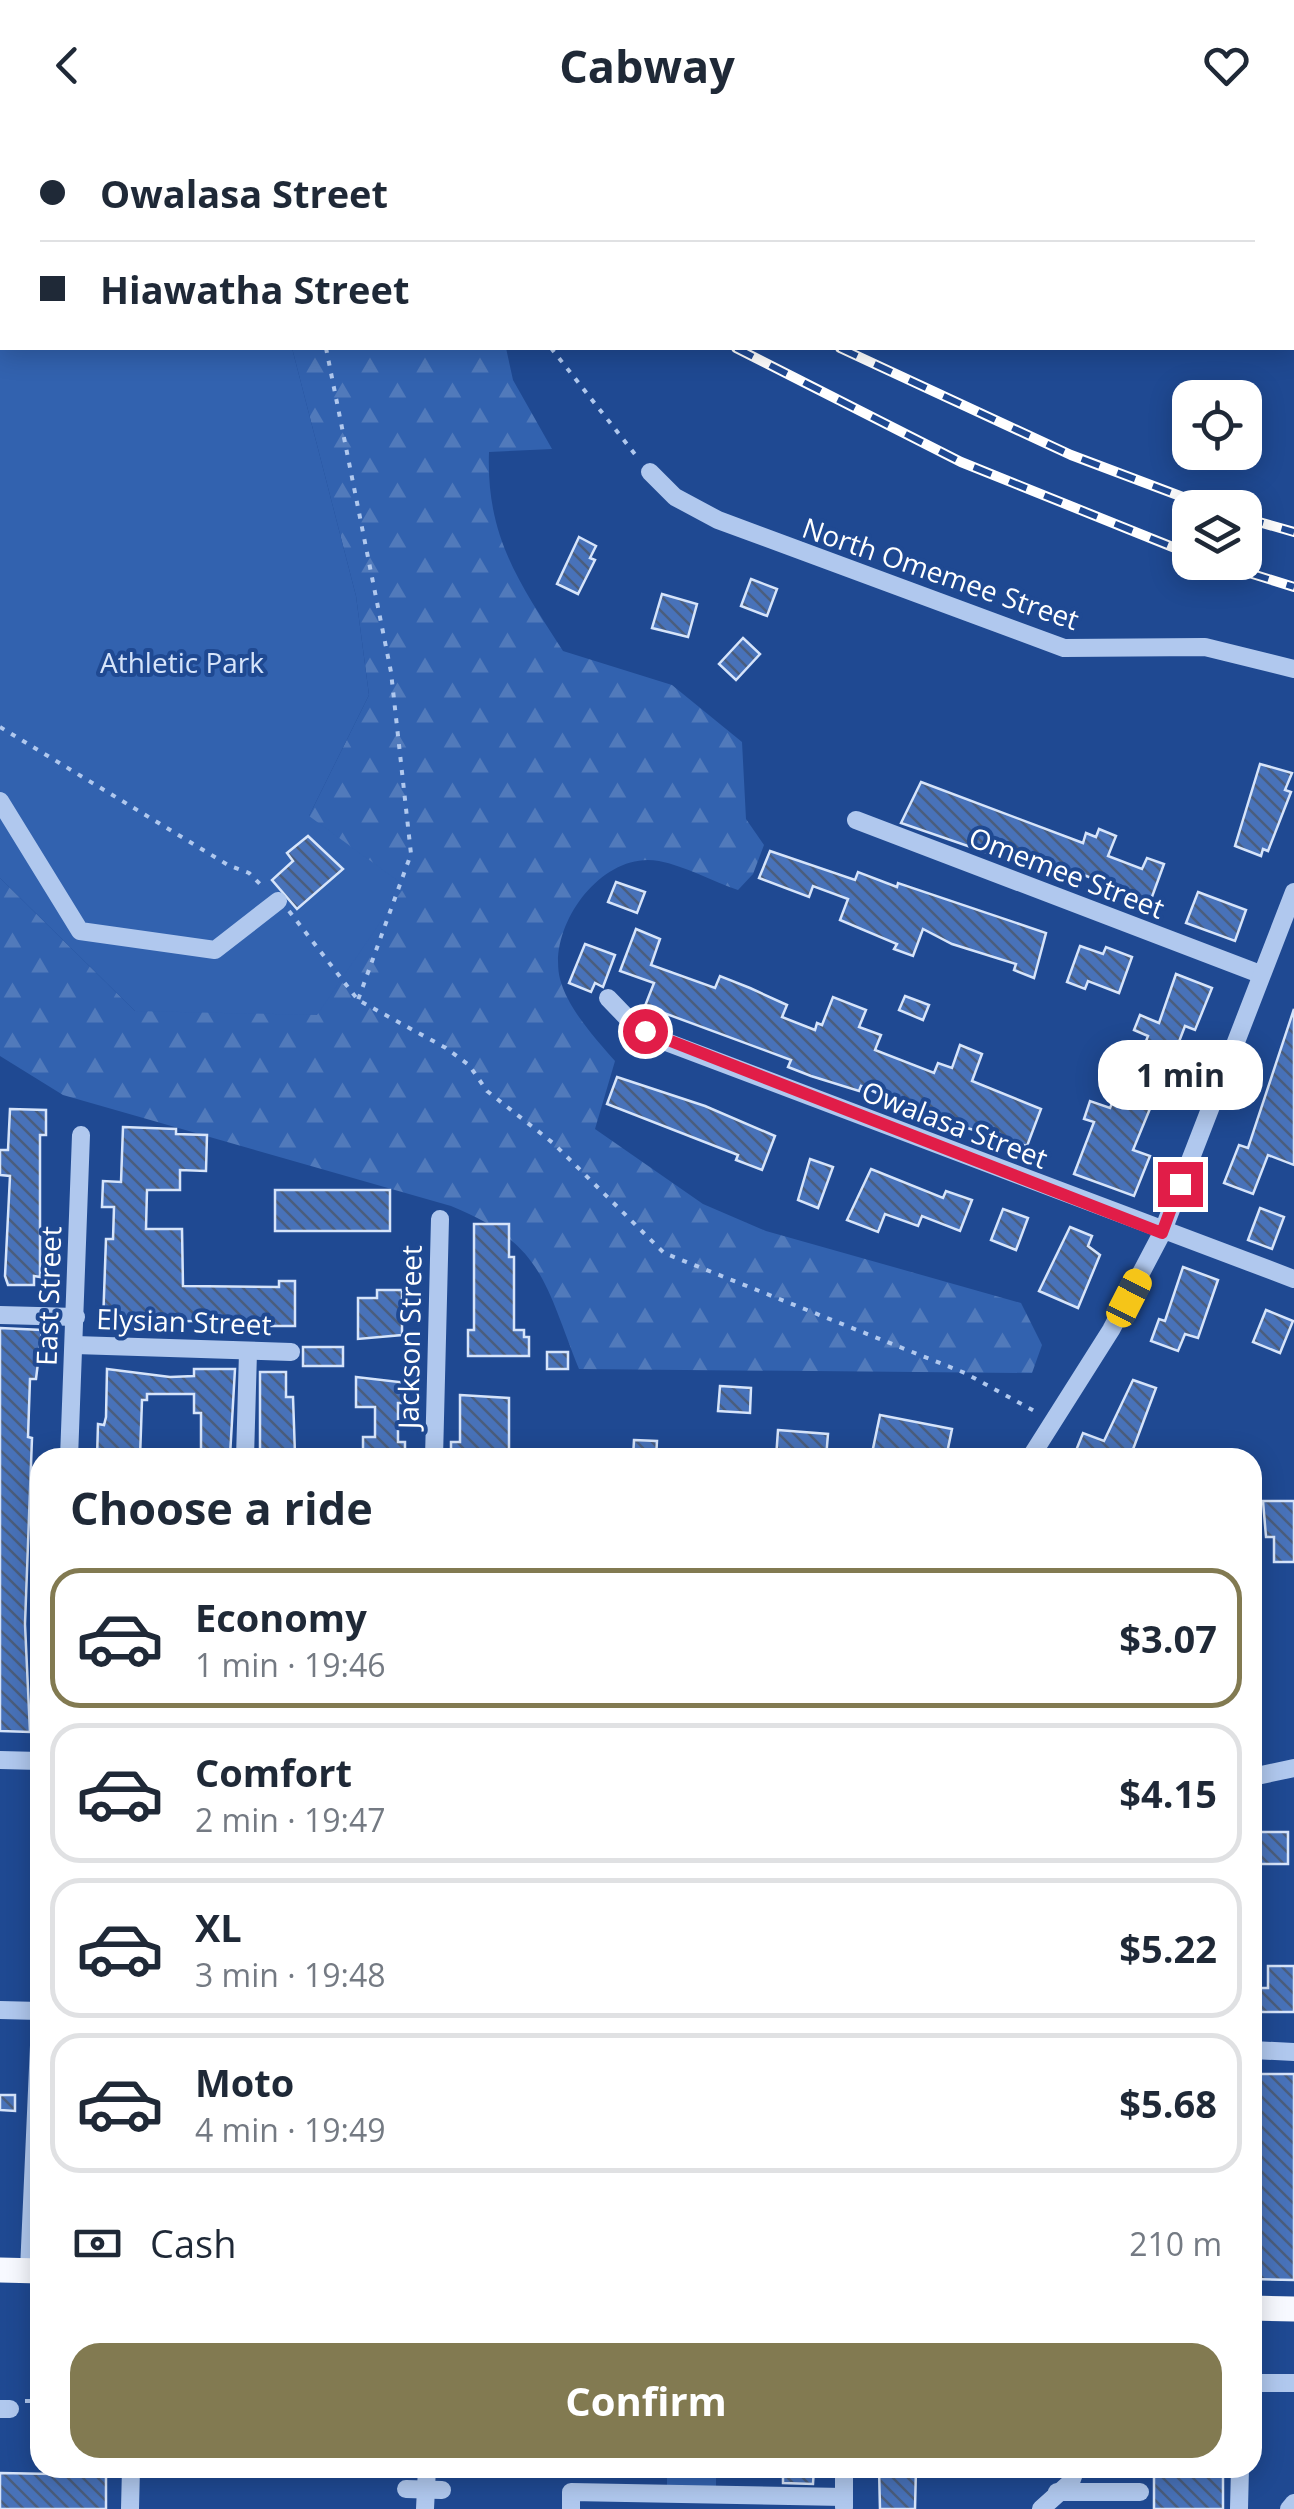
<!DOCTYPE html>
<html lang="en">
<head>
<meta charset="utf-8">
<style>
  body { margin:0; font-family:"Open Sans",sans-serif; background:#f2f2f3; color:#1f2937; height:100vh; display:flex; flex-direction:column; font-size:38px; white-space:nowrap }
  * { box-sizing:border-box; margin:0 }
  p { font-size:32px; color:#747a83 }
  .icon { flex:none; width:55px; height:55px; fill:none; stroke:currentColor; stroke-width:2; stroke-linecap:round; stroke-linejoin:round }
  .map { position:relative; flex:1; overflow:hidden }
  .details { position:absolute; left:30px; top:1318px; width:1232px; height:1030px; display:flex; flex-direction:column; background:#fff; border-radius:30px; box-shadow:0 5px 25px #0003 }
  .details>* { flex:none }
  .guide { position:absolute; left:0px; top:0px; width:1295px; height:220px; box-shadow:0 5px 25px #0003; display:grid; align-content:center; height:220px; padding:0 40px; background:#fff }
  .tools { position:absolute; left:1172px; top:250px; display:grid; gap:20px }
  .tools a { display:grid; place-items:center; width:90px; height:90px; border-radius:20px; background:#fff; box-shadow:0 5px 25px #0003; font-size:50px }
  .end { position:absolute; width:45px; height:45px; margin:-22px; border:12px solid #e11d48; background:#fff; box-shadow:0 0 0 5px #fff }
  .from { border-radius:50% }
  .bubble { position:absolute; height:70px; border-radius:30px; background:#fff; box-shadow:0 5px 25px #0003; font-size:32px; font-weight:700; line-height:70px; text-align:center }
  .car { position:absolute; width:30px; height:60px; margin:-30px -15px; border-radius:12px; box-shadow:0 0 8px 2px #0007; background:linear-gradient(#f5c518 24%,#345 0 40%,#f5c518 0 76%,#345 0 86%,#f5c518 0) }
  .guide b { display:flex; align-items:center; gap:35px; height:95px; font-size:38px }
  .guide b+b { border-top:2px solid #e0e1e3 }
  .guide i { width:25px; height:25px; background:#1f2937 }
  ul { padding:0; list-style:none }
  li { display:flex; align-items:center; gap:30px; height:140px; margin:0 20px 15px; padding:0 20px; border:5px solid #e0e1e3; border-radius:30px }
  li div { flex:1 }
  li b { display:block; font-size:38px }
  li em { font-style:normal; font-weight:700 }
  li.current { border-color:#827a51 }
  li>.icon { width:90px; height:90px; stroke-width:1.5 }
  h2 { padding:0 40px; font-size:45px; line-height:120px }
  .pay { display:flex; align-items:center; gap:25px; height:110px; padding:0 40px; font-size:38px }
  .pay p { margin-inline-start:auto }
  .button { display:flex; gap:20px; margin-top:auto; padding:20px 40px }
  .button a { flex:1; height:115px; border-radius:30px; background:#827a51; color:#fff; font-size:40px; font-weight:700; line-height:115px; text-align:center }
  header { display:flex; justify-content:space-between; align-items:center; height:130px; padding:0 40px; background:#fff; font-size:45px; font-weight:700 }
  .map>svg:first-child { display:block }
</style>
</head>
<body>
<header><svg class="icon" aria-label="back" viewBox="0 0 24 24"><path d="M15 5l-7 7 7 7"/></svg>Cabway<svg class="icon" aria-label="heart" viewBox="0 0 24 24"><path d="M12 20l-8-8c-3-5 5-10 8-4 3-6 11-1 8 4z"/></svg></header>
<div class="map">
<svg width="1294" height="2379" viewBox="0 0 1294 2379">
  <defs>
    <pattern id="forest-firs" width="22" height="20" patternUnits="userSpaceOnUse" patternTransform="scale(2.5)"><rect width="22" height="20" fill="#3262af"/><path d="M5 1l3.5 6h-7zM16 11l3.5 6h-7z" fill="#517abb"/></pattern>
    <pattern id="building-back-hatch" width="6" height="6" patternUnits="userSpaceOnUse" patternTransform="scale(2.5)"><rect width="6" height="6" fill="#4872b9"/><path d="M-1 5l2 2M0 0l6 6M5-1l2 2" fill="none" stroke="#4a5d7d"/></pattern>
  </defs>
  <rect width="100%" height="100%" fill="#1f4992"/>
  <g fill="url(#forest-firs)">
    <path d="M245,0H669L675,2H249Z"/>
    <path d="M292,218H506L513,250L552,319L489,322C486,407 519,452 563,521L672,555L742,612L746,689L764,715L753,744L738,760C712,751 685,736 659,731C602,720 547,796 560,849C568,879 595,908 615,931L595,999L703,1074L766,1101L1021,1173L1042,1215L1032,1243L579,1239C545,1154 543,1113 451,1076L63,965L0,926V748L135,881L309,686L369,565L356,466Z"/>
  </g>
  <g fill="#3262af">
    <path d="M0,0L249,2H2V218H292L356,466L369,565L309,686L405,756L317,885L135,881L0,748Z"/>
    <path d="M667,2338H716V2365L667,2363Z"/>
  </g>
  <g fill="url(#building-back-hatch)" stroke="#d6e4fa" stroke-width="2.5">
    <path d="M579,407L596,416L590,428L595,430L578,464L557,454Z"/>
    <path d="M751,449L777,459L767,486L741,476Z"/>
    <path d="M662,464L697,474L688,507L652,498Z"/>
    <path d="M743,508L760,524L736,550L719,534Z"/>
    <path d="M1260,634L1292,643L1285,660L1291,662L1268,721L1263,719L1261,726L1235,716Z"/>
    <path d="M921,652L1083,713L1086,703L1096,707L1099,699L1116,706L1108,726L1142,739L1147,728L1164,734L1149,775L1131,769L1133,764L1019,720L1014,732L901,693Z"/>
    <path d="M308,706L343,739L297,779L272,750L293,731L287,723Z"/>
    <path d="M770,721L855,750L858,742L897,757L898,753L1046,803L1034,848L1014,840L1016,834L952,814L923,799L913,826L894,819L897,814L840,790L848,769L813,756L809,767L759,748Z"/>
    <path d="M616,752L645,762L637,783L608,772Z"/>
    <path d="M1198,762L1246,780L1235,811L1186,793Z"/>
    <path d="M636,799L660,809L651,835L715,858L720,846L750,858L787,875L782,887L815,900L817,893L822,895L833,867L866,880L859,897L881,905L875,920L934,943L938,933L952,938L960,915L982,924L972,951L1041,979L1027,1016L937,989L861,956L859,961L811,946L788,937L791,930L645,876L654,853L620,841Z"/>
    <path d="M585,814L615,825L603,857L595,853L591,862L569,853Z"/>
    <path d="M1080,816L1103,824L1106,817L1132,827L1119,863L1088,851L1085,859L1067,852Z"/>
    <path d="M1176,844L1212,858L1195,900L1185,896L1177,917L1166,913L1154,944L1163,947L1133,1020L1150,1026L1134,1066L1074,1044L1094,992L1084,989L1090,971L1110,978L1122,950L1114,947L1120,931L1136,937L1148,906L1134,900L1140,885L1159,893Z"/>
    <path d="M905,866L929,875L923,890L899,880Z"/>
    <path d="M1294,879V1035L1268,1025L1253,1064L1224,1053L1239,1015L1248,1018Z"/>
    <path d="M617,947L705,976L775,1006L762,1040L736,1030L738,1025L607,974Z"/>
    <path d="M10,979L46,980V1005H40V1147L34,1146V1155H8L5,1146L10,1046L0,1045V1020H8Z"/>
    <path d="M123,997L176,999V1004L207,1005L206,1041L180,1040V1060H147L146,1099H182L183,1156L279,1157V1151H295V1196H257V1202H241V1190L103,1193L106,1109H113L114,1077H102L103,1051L121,1052Z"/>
    <path d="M810,1029L833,1037L818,1078L798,1070Z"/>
    <path d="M871,1039L943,1068L946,1061L972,1070L960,1101L922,1086L918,1096L885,1084L878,1102L847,1090Z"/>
    <rect x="275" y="1060" width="115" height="41"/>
    <path d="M1260,1078L1284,1087L1272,1119L1248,1110Z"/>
    <path d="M1003,1079L1028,1088L1016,1120L991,1110Z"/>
    <path d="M474,1094H509V1127H514V1200H524V1207H529V1226H468V1200H474Z"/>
    <path d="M1070,1097L1092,1106L1088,1116L1100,1125L1078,1178L1039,1161Z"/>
    <path d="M1183,1137L1218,1150L1198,1208L1185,1204L1178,1221L1151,1211L1159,1189L1165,1191Z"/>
    <path d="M377,1160H402V1205L358,1209V1168H377Z"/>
    <path d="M1266,1180L1293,1191L1280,1223L1253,1212Z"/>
    <path d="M0,1198L42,1200L36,1249H30L28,1307L32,1308L25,1494L30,1602L0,1601Z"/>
    <rect x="303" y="1217" width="40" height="19"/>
    <rect x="547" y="1222" width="21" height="17"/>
    <path d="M107,1239L170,1247L194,1246V1239H235L230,1326H201V1283H194V1264H147V1270H142L140,1328H97L98,1294L104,1295L106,1287Z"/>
    <path d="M260,1242H286V1267H293L295,1324H260Z"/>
    <path d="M356,1247L408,1253V1273H398V1312H405V1328H363V1307H375V1277H356Z"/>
    <path d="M1133,1250L1156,1258L1132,1322L1143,1328H1073L1083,1303L1104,1311Z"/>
    <path d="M720,1256L751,1258L750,1283L718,1281Z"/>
    <path d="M460,1265L509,1268V1328H451V1312H460Z"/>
    <path d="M880,1285L952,1299L946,1328H871Z"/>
    <path d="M778,1300L828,1304L826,1328H776Z"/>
    <path d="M634,1310L657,1311L656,1328H633Z"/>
    <path d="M1263,1371H1294V1432H1274V1407H1266Z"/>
    <rect x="1256" y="1702" width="32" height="32"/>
    <path d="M1268,1836H1294V1882H1252V1858H1268Z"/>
    <path d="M1256,1944H1294V2150L1252,2149Z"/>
    <path d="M0,1965H15V1981L0,1980Z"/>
    <path d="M783,2338H814L813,2354L783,2353Z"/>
    <path d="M879,2338H916L915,2379H880Z"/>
    <rect x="1154" y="2338" width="69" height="41"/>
    <path d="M0,2343L106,2345V2379H0Z"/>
  </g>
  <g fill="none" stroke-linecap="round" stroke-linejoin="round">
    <g stroke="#b0c8ee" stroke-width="4" stroke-dasharray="5 8" stroke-linecap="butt">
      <path d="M278,0L279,2"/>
      <path d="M695,0L700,2"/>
      <path d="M357,2L359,0"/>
      <path d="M1292,145H1294"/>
      <path d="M326,218L391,542L411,724L358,870"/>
      <path d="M551,218L638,328"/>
      <path d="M0,597L228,735L249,743L264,758"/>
      <path d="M289,781L358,870L446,918L469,935L487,961L553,1013L664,1123L965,1243L1038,1283"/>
      <path d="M25,2271H40"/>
    </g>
    <g stroke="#b0c8ee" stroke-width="18">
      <path d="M650,342L675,367L718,390L1064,518L1205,517L1294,539"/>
      <path d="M0,671L80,801L215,820L278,771"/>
      <path d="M856,690L1260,844"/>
      <path d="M608,868L634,895L669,913L1294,1149"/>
      <path d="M0,1185L76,1187"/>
      <path d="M75,1215L291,1222"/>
      <path d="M69,1328L81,1005"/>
      <path d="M245,1328L248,1222"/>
      <path d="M434,1328L440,1089"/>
      <path d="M1030,1328L1111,1200L1162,1103L1294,762"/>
      <path d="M0,1630L40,1631"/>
      <path d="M1252,1647L1294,1638"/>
      <path d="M0,1880L40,1881"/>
      <path d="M1252,1920L1294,1922"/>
      <path d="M29,2140L40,1893"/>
      <path d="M1252,2253H1294"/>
      <path d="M0,2279H10"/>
      <path d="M406,2359L442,2360"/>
      <path d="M1057,2362H1140"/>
      <path d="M844,2377V2338"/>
      <path d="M130,2379L131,2338"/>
      <path d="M425,2379L427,2338"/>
      <path d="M571,2379V2362L844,2367"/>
      <path d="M1041,2379L1071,2352L1076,2338"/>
      <path d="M1239,2379L1240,2338"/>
      <path d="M1289,2379L1294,2373"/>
    </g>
    <g stroke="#f7f9ff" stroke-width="25">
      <path d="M0,2140L40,2141"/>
      <path d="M1252,2178L1294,2179"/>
    </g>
    <g stroke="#fff" stroke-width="10">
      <g id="rail">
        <path d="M326,0L331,2"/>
        <path d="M736,218L961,332L1190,424"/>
        <path d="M840,218L1071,325L1212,378"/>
        <path d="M1245,388L1294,402"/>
        <path d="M1214,432L1294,457"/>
      </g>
    </g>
    <use href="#rail" stroke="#1f4992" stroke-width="6" stroke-dasharray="19" stroke-linecap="butt"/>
  </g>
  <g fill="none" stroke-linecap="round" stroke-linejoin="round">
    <path stroke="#e11d48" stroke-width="12" d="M645,901L1162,1103L1180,1054"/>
  </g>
  <g text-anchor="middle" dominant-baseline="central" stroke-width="8" stroke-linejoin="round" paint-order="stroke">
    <g font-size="28" fill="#fff" stroke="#1f4992">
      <text transform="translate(941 443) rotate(19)">North Omemee Street</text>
      <text transform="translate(1067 742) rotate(21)">Omemee Street</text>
      <text transform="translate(955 994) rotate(21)">Owalasa Street</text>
      <text transform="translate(48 1166) rotate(-88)">East Street</text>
      <text transform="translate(184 1191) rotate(2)">Elysian Street</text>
      <text transform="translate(409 1207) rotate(-89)">Jackson Street</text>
    </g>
    <g font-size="28" fill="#d6e4fa" stroke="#1f4992">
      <text x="182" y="532">Athletic Park</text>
    </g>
  </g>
</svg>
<div class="tools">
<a><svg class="icon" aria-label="locate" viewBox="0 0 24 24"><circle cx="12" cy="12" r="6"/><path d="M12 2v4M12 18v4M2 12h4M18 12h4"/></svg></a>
<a><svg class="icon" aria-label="layers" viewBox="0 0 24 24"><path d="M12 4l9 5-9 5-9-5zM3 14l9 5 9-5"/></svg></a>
</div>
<i class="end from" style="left:645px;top:901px"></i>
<i class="end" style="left:1180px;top:1054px"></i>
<div class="bubble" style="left:1098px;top:910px;width:165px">1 min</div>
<i class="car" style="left:1129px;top:1168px;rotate:27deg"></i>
<div class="guide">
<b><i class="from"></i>Owalasa Street</b>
<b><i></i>Hiawatha Street</b>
</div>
<section class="details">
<h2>Choose a ride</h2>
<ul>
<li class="current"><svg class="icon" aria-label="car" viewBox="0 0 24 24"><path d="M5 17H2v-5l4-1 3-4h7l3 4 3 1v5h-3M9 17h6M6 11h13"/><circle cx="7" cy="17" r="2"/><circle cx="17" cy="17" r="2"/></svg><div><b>Economy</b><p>1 min · 19:46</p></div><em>$3.07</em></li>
<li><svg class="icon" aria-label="car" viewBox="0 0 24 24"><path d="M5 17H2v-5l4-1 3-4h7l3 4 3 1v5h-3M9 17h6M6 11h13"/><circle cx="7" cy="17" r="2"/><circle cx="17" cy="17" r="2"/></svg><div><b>Comfort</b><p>2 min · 19:47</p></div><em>$4.15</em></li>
<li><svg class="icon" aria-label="car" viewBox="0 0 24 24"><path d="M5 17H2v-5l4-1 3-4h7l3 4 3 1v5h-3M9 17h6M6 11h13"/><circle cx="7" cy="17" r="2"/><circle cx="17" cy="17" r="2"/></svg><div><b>XL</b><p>3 min · 19:48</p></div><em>$5.22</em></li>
<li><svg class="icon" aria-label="car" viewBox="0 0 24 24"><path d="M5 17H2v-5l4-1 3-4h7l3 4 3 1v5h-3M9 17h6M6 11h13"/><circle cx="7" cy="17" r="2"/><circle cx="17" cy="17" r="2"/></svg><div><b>Moto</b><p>4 min · 19:49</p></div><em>$5.68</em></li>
</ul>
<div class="pay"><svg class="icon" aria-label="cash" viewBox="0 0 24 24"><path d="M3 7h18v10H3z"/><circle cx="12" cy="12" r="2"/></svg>Cash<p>210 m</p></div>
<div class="button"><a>Confirm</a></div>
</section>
</div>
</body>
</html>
